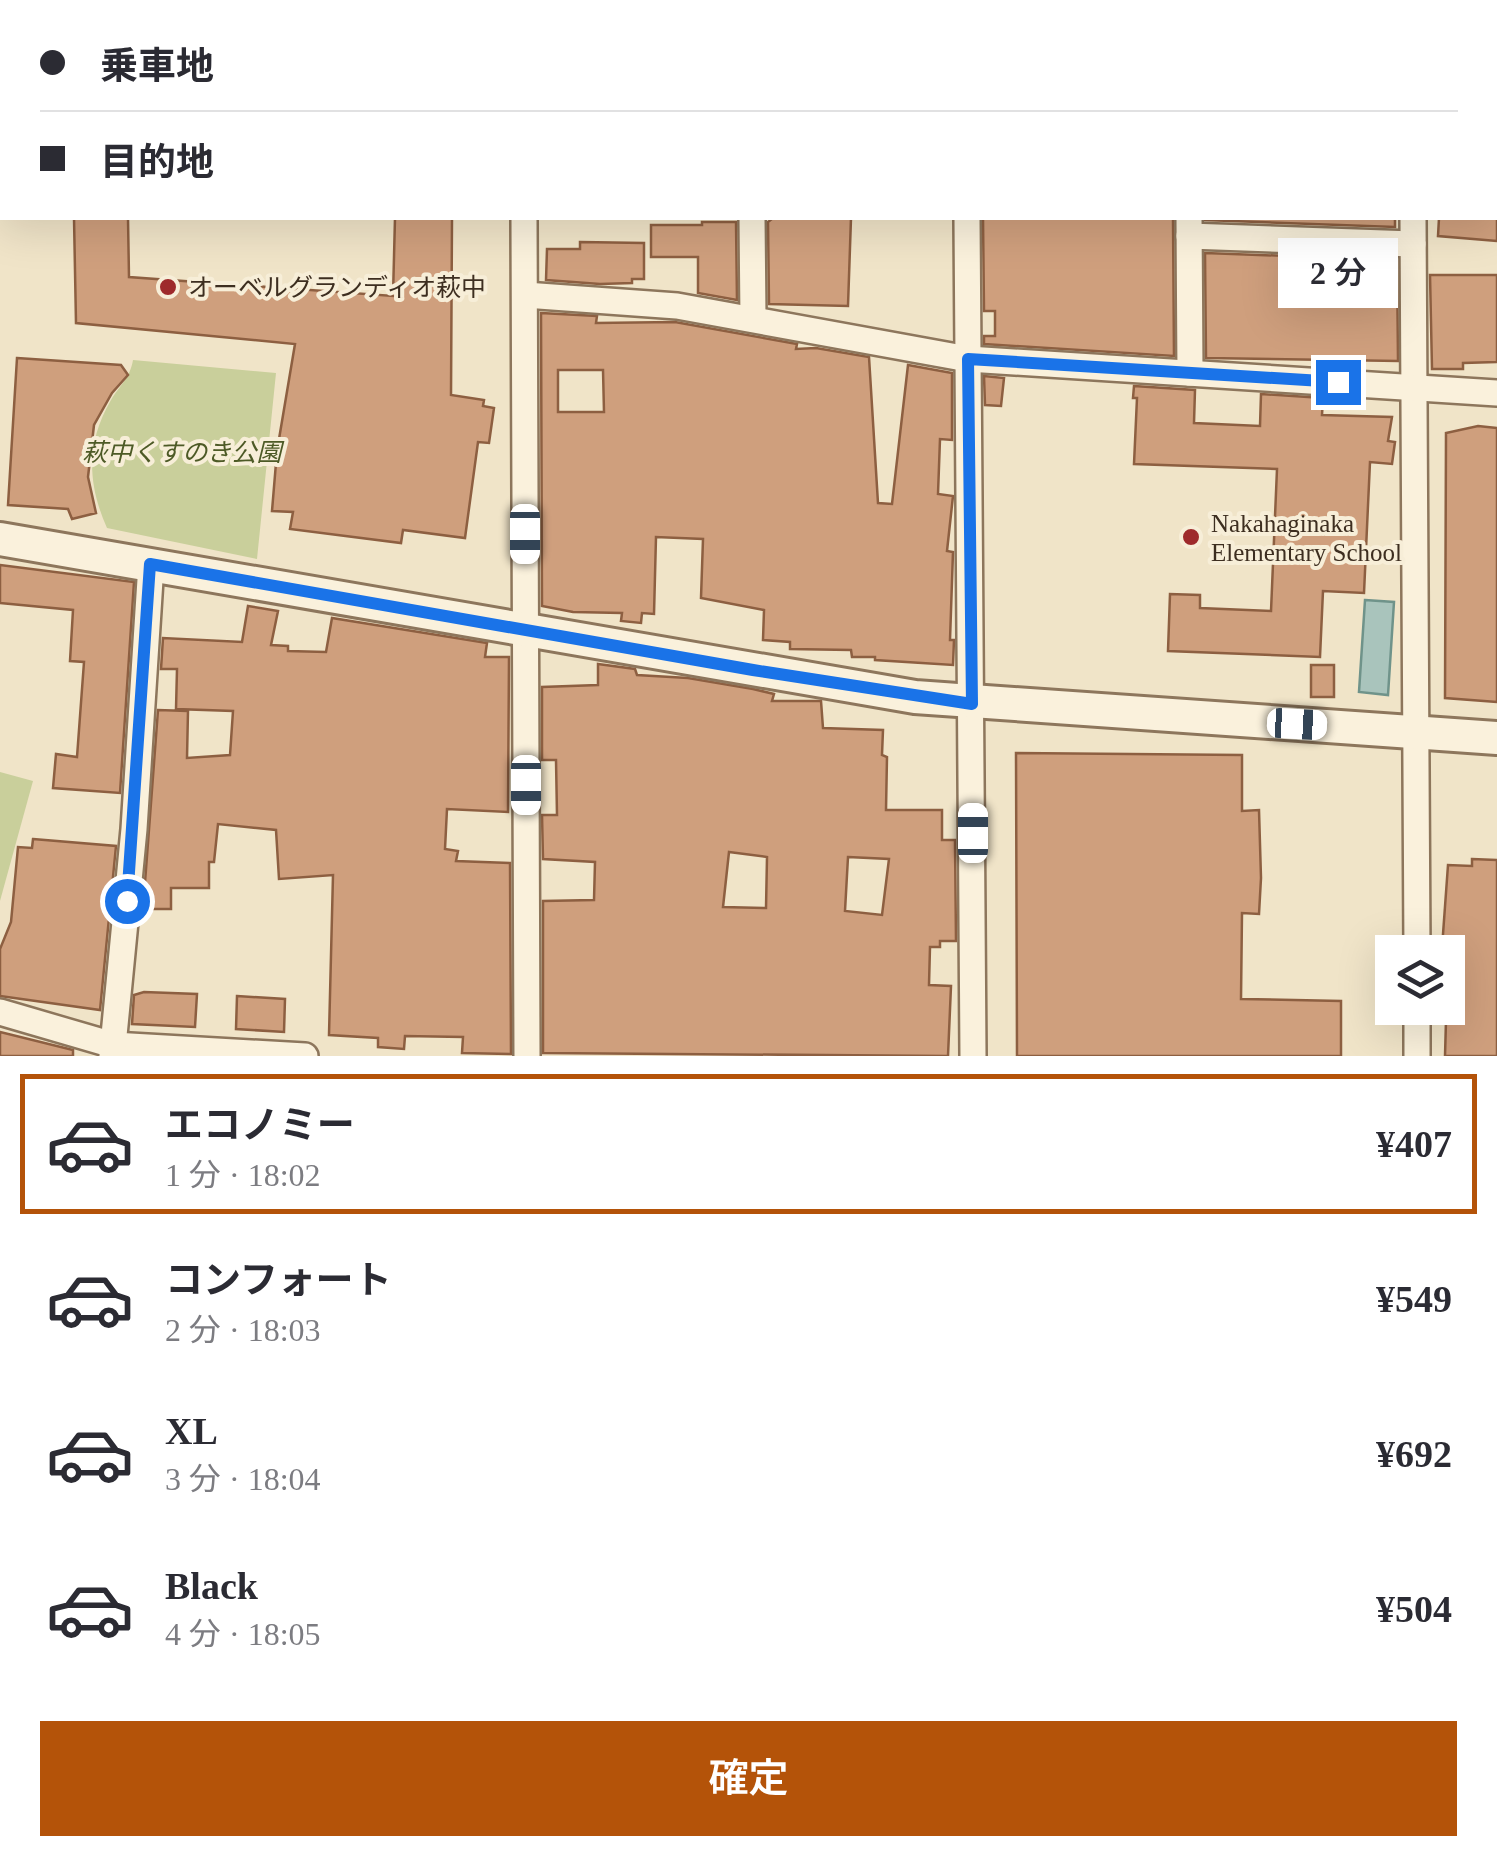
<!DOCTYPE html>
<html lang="ja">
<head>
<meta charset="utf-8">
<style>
  body { margin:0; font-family:"Times New Roman","Noto Sans JP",serif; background:#f2f2f3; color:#2b2b33; height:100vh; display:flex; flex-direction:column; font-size:38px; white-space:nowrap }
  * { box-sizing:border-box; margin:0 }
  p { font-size:32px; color:#7c7c81 }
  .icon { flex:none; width:55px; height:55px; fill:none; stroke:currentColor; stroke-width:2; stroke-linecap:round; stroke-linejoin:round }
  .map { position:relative; height:1056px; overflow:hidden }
  .panel { display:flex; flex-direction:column; background:#fff; flex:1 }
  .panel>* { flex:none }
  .guide { position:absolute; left:0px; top:0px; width:1498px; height:220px; box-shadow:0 10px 40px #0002; display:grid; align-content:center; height:220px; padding:0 40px; background:#fff }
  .tools { position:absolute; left:1375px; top:935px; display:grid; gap:20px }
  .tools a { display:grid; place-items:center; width:90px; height:90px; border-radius:0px; background:#fff; box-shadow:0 10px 40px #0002; font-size:50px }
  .end { position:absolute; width:45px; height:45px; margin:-22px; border:12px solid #1a73e8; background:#fff; box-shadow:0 0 0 5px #fff }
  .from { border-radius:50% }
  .bubble { position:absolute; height:70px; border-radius:0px; background:#fff; box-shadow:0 10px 40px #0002; font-size:32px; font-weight:600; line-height:70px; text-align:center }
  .car { position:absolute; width:30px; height:60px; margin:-30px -15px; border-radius:12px; box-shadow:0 0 8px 2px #0007; background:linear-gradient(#fff 24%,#345 0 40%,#fff 0 76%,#345 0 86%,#fff 0) }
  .guide b { display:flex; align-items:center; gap:35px; height:95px; font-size:38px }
  .guide b+b { border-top:2px solid #e1e1e2 }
  .guide i { width:25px; height:25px; background:#2b2b33 }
  ul { padding:18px 0 0; list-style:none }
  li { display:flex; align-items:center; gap:30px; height:140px; margin:0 20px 15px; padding:0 20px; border:5px solid transparent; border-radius:0px }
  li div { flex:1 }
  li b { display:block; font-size:38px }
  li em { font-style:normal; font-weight:600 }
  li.current { border-color:#b45309 }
  li>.icon { width:90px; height:90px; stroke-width:1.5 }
  .button { display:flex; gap:20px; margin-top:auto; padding:20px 40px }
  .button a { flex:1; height:115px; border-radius:0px; background:#b45309; color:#fff; font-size:40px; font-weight:600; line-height:115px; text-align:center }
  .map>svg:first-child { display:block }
</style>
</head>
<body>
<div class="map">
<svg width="1497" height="1056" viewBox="0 0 1497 1056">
  <rect width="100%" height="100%" fill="#f0e4c8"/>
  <g fill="#c9cf9b">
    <path d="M133,360L276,373L257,559L107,528C87,483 86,443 111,400C120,385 130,378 133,360Z"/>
    <path d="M0,772L33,781L0,901Z"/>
  </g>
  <path fill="#a9c4bc" stroke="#6f938a" stroke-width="2.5" d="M1365,600L1394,602L1388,695L1359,692Z"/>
  <g fill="#cf9f7d" stroke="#8d5f41" stroke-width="2.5" fill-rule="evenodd">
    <path d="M74,218H128L129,277L393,296L395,218H452L451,395L484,400L483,406L494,408L489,443L478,442L465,538L403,530L401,543L290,529L293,512L272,511L277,451L295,344L76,323Z"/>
    <path d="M773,218H851L848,306L769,304L768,222Z"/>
    <path d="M983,218H1173L1174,356L984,344V336H995V311H984Z"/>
    <path d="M1205,218H1395V227L1205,220Z"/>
    <path d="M1439,218H1497V241L1438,236Z"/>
    <path d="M702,222H736L737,300L698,293V257H651V225H702Z"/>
    <path d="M580,242L644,243V279H632V283L600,284L546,280L547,249H580Z"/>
    <path d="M1205,253L1397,260L1398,361L1206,358Z"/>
    <path d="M1430,275H1497V362L1463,363V369H1432Z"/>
    <path d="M541,313L597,316L596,323L675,322L797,344L796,349L816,348L869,357L878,503L892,504L908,365L952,373V440L940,439L938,494L953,496L947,551L953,552L950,640H954L953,665L875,660V657H852L851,650L790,649V642L763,640L764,610L701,598L703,539L656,537L654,614L642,613L641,623L621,621L622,613L573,612L542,606ZM558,370H603L604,412H558Z"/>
    <path d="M17,358L121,365L128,375L112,393L94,425L88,477L96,513L72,519L68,509L8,505Z"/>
    <path d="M984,376L1004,378L1001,406L985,405Z"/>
    <path d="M1134,386L1195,390L1194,423L1260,426L1261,394L1323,398L1322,415L1392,417L1388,441L1395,442L1392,464L1370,462L1364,593L1323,591L1320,657L1168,651L1170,594L1200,595V608L1271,611L1277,469L1134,464L1137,398H1133Z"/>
    <path d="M1478,426L1497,428V702L1445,698L1446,433Z"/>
    <path d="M0,565L134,582L120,793L53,788L56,754L77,757L84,662L70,661L73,610L0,603Z"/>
    <path d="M248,606L278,611L271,645L288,646V651L326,652L332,618L487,643L485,657H509L508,812L447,809L445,849L458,851L456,861L510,863L511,1054L462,1053L463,1037L405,1036L404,1049L378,1047V1038L329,1035L333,875L279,879L276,830L218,824L214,862H209V888H171V909H143L158,710L188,711L187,758L230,755L233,711L176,709L177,669H161L163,638L242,642Z"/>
    <path d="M598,664L635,669L637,675L688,678L753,689L774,694L772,701H821L823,728L883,730L882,755L887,757L886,810H942V840H955L956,941H940V947H930L929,985L951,986L948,1056L543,1053V901L594,900L595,862L543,859L542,815H557L556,760H542V687L598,685ZM729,852L767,857L766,908L723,907ZM848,857L889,859L882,915L845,911Z"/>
    <rect x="1311" y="665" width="23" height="32"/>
    <path d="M1016,753L1242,755V811L1259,810L1261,878L1259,914L1242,913L1241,999L1341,1001V1056H1017Z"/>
    <path d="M33,839L116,846L100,1010L0,996V949L11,922L18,847L32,848Z"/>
    <path d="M1472,859L1497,860V1056H1445L1448,949L1442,948L1448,865L1472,866Z"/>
    <path d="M144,992L197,994L195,1027L132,1024L134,995Z"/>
    <path d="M237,996L285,999L284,1032L236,1029Z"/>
    <path d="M0,1032L73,1050V1056H0Z"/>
  </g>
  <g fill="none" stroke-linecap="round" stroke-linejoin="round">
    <g stroke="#8d765c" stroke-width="30">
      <g id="minor">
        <path d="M522,0V2"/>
        <path d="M748,0V2"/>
        <path d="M966,0V2"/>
        <path d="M1186,0V2"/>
        <path d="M1411,0V2"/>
        <path d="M13,2V0"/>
        <path d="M0,174L2,140"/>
        <path d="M524,218L527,1056"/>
        <path d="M752,218L753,319"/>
        <path d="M967,218L973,1056"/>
        <path d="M1189,218L1190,373"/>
        <path d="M1413,218L1417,952"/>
        <path d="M1189,236L1413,244"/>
        <path d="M525,295L677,306L968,359L1497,393"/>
        <path d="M0,1012L113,1045L305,1056"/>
        <path d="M112,1056L134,829L151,564"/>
        <path d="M1417,1056V1008"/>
      </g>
    </g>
    <g stroke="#8d765c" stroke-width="38">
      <path id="tertiary" d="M0,539L915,697L1497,738"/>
    </g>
    <use href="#minor" stroke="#faf1dc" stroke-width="25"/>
    <use href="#tertiary" stroke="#faf1dc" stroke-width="32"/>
  </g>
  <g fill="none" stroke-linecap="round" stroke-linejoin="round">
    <path stroke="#1a73e8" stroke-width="12" d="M127,901L150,564L753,670L972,704L968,359L1338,382"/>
  </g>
  <g fill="#9e2a2b" stroke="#f7eed8" stroke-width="4">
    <circle cx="168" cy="287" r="10"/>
    <circle cx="1191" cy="537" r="10"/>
  </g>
  <g text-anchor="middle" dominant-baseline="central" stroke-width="8" stroke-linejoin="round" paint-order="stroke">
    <g font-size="25" fill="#3d2e20" stroke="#f7eed8" text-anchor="start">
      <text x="188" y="287">オーベルグランディオ萩中</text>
      <text x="1211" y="523">Nakahaginaka<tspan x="1211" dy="29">Elementary School</tspan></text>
    </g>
    <g font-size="25" font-style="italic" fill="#4d5a26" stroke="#f7eed8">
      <text x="182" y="452">萩中くすのき公園</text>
    </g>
  </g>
</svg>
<div class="tools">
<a><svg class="icon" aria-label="layers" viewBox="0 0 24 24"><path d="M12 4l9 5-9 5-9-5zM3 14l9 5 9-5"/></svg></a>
</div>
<i class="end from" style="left:127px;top:901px"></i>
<i class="end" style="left:1338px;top:382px"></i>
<div class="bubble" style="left:1278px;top:238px;width:120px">2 分</div>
<i class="car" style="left:525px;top:534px;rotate:180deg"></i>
<i class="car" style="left:1297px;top:724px;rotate:93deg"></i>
<i class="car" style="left:526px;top:785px;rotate:180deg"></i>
<i class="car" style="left:973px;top:833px;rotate:0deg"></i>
<div class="guide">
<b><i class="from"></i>乗車地</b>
<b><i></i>目的地</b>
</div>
</div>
<section class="panel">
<ul>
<li class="current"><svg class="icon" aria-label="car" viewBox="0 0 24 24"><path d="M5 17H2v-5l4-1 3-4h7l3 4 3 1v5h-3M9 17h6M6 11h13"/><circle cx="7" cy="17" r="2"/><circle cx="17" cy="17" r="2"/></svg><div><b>エコノミー</b><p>1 分 · 18:02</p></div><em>¥407</em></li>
<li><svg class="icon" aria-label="car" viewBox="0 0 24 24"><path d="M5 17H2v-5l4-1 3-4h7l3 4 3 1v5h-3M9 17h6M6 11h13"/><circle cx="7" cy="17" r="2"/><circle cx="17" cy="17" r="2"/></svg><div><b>コンフォート</b><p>2 分 · 18:03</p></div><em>¥549</em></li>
<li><svg class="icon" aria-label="car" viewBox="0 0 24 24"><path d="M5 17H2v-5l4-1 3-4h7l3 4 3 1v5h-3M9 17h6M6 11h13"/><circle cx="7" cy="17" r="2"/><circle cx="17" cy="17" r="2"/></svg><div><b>XL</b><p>3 分 · 18:04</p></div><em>¥692</em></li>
<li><svg class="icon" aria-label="car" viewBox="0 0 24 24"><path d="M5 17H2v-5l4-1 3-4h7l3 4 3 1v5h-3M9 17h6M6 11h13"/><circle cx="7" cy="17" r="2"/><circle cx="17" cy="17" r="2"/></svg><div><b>Black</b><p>4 分 · 18:05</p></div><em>¥504</em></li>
</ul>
<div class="button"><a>確定</a></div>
</section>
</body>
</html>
